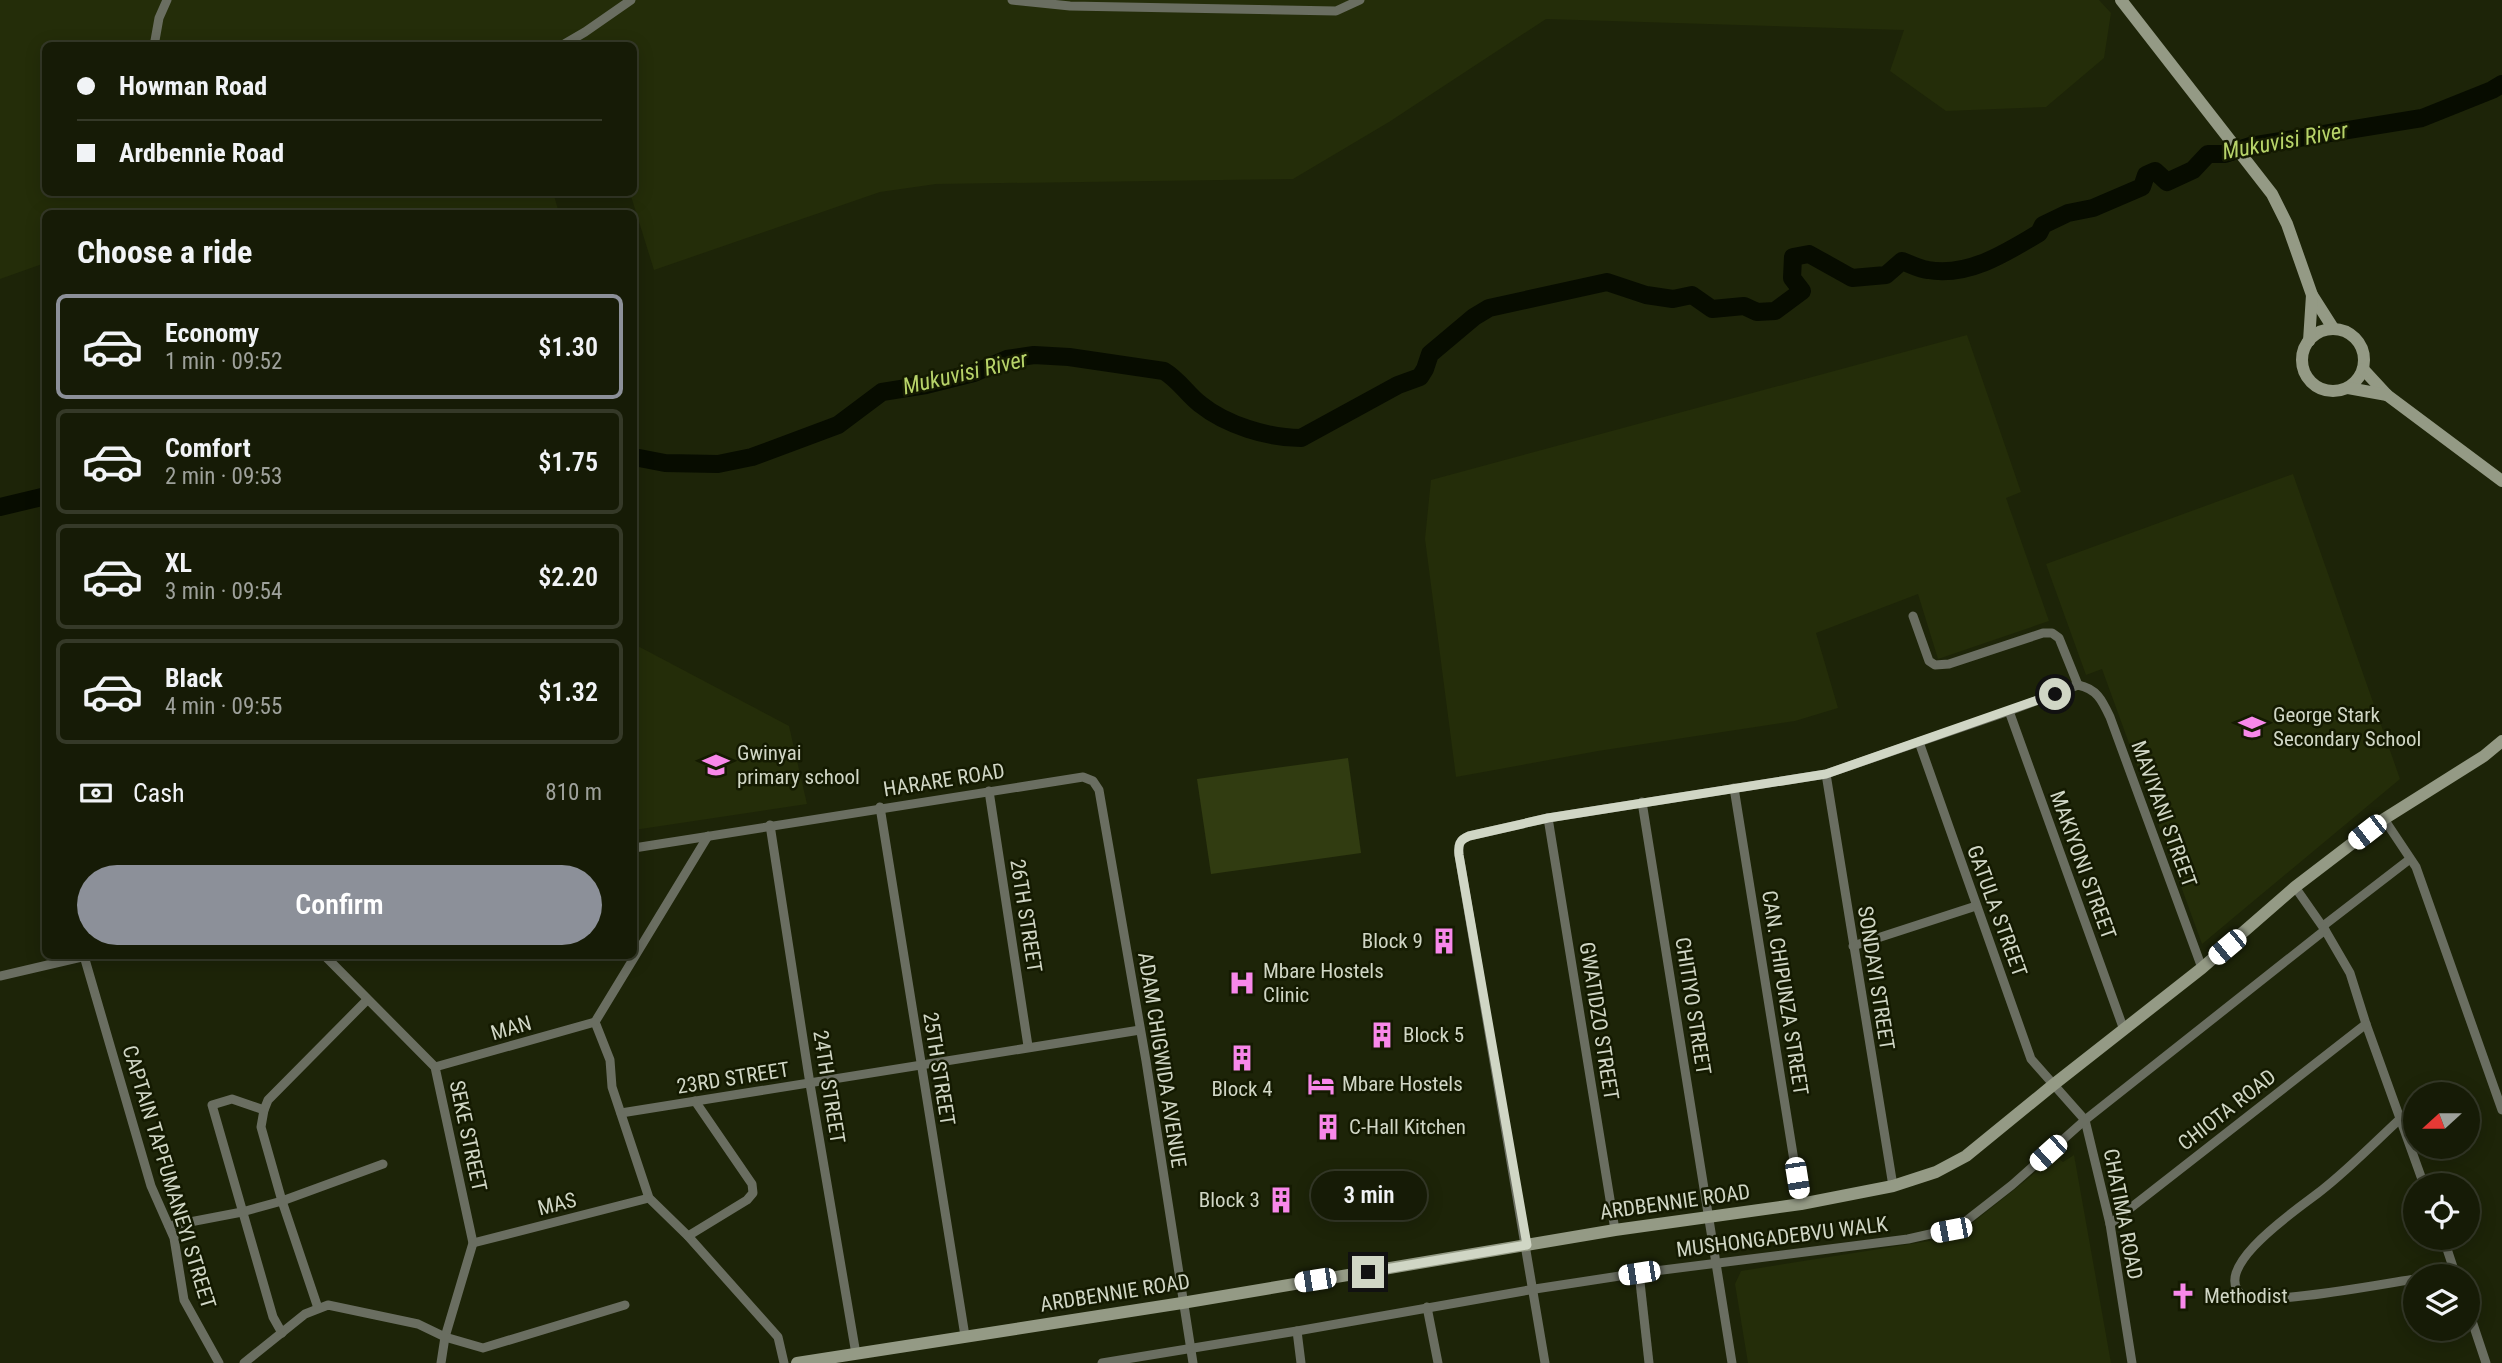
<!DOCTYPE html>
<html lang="en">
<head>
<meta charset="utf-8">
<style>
  body { margin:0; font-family:"Roboto Condensed",sans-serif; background:#232814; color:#f1f3f6; height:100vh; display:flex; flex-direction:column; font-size:26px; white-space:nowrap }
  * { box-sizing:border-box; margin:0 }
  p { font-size:23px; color:#9ea19b }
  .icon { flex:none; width:38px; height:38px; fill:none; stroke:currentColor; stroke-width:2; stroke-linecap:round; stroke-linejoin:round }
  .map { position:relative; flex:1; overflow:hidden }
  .sheet { position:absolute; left:42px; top:210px; width:595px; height:749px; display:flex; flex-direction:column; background:#161b06; border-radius:10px; box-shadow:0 4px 18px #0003,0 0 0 2px #353928 }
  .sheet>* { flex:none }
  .top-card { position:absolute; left:42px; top:42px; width:595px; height:154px; border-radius:10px; box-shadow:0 4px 18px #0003,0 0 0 2px #353928; display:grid; align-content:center; height:154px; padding:0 35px; background:#161b06 }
  .needle { width:46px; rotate:249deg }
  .buttons { position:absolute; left:2403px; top:1082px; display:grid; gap:14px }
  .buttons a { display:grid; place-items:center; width:77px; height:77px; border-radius:50%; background:#161b06; box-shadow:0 4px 18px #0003,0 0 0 2px #353928; font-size:35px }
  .end { position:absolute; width:32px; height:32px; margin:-16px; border:9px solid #d0d6c5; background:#111; box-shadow:0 0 0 4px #111 }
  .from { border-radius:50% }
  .bubble { position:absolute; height:49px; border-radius:24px; background:#161b06; box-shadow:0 4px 18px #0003,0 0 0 2px #353928; font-size:23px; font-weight:600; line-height:49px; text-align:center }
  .car { position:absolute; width:21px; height:42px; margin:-21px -10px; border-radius:9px; box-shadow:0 0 5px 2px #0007; background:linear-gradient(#fff 24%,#345 0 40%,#fff 0 76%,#345 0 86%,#fff 0) }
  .top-card b { display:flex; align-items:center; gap:24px; height:66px; font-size:26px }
  .top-card b+b { border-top:2px solid #353928 }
  .top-card i { width:18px; height:18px; background:#f1f3f6 }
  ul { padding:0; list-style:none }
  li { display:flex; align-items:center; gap:21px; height:105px; margin:0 14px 10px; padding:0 21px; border:4px solid #353928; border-radius:10px }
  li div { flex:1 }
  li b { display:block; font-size:26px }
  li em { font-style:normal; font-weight:600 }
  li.active { border-color:#8c9099 }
  li>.icon { width:63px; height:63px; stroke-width:1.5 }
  h2 { padding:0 35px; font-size:32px; line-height:84px }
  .pay { display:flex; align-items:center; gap:18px; height:77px; padding:0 35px; font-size:26px }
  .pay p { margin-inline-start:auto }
  .primary-button { display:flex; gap:14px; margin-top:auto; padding:14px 35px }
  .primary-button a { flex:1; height:80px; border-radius:42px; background:#8c9099; color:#fff; font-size:28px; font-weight:600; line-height:80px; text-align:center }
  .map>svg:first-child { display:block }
</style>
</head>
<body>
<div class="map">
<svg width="2502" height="1363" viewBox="0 0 2502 1363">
  <rect width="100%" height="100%" fill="#1d2408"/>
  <g fill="#242d09">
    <path d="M0,0H2099L2111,13L2104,58L2046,107L1946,111L1890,71L1904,30L1546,19L1389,122L1293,179L936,184L880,192L654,270L630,193L634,192V46H46V192H553L559,213L46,214L45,263L0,279Z"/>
    <path d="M1967,335L2021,492L2006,498L2049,621L1938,659L1918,594L1816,633L1838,708L1795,721L1598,751L1456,777L1425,539L1431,480Z"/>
    <path d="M2293,474L2400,779L2202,944L2102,669L2086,675L2046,564Z"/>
    <path d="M634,644L789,726L807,804L634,830Z"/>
    <path d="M2074,1155L2111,1363H1748L1735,1284L1741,1271L1955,1237L2056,1156L2063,1162Z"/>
  </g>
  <path fill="#313c11" d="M1348,758L1361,853L1211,874L1197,779Z"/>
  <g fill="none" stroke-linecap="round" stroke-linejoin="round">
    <g stroke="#070c00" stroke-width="18">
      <path d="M634,457L665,463L718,464L752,457L838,425L882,392L926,385L974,373L1007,359L1034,355L1069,357L1164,371C1179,380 1187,394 1200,404C1226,425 1268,438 1301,438L1398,385L1420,377L1425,369L1430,354L1474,317L1489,308L1607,282L1646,295L1673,299L1692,295L1712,309L1744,306L1757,312L1775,311L1802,291L1792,278L1793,257L1809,254L1852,278L1886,275L1902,261C1910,264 1919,269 1928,270C1968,277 2006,253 2039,233L2043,225L2068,213L2093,208L2142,187L2146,175L2155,171L2167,182L2193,170L2208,154H2225L2250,146L2422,118L2492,90L2502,84"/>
      <path d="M0,507L46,496"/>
    </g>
    <g stroke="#6a6e61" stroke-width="9">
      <path d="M1012,0L1070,6L1336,11L1360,0"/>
      <path d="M154,46L159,18L167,0"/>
      <path d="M561,46L585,32L631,0"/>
      <path d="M1913,616L1929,661L1935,665L1949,664L2043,633H2052L2059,638L2078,685"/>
      <path d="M2078,685C2097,689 2102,700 2110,717L2202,968"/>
      <path d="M2009,711L2124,1030"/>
      <path d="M1919,742L2031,1059L2085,1120L2110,1224L2132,1363"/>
      <path d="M1826,774L1893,1186"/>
      <path d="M1734,788L1801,1204"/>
      <path d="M989,791L1028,1046"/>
      <path d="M1642,802L1732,1363"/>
      <path d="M880,807L965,1336"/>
      <path d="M1548,818L1615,1230"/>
      <path d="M2384,819L2416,867L2502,1110"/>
      <path d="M770,825L810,1084L856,1354"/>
      <path d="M634,848L1083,777L1093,781L1099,790L1146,1061L1193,1363"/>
      <path d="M2295,887L2325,930L2350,973L2366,1024L2424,1185"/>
      <path d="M2323,926L2410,859"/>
      <path d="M1853,946L1976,906"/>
      <path d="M84,956L151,1186L174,1238L184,1300L219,1363"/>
      <path d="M325,956L435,1067L473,1243L445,1337L441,1363"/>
      <path d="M0,976L86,956"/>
      <path d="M595,1022L610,1060L612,1087L649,1198L688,1236L778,1337L784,1363"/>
      <path d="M595,1022L708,836"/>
      <path d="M435,1067L595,1022"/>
      <path d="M264,1110L232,1099L212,1105L273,1317L282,1333"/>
      <path d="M621,1113L1140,1030"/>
      <path d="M2401,1118C2375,1142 2350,1168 2322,1190C2305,1204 2208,1267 2242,1295C2258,1308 2388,1283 2415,1279"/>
      <path d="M2110,1224L2366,1024"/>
      <path d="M169,1226L242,1212L282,1201L383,1164"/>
      <path d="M688,1236L747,1200L753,1193L752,1184L695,1101"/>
      <path d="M2443,1237L2456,1276"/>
      <path d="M473,1243L649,1198"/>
      <path d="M1639,1273L1649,1363"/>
      <path d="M2434,1276L2455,1272"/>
      <path d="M1427,1307L1438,1363"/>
      <path d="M318,1308L282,1201L261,1127L264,1110L268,1100L367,1000"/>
      <path d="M2468,1309L2486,1363"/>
      <path d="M1297,1331L1301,1363"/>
      <path d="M244,1363L305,1314L328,1305L418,1324L445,1337L483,1348L625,1305"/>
      <path d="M1102,1363L1297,1331L1535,1289L1639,1273L1908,1239L1957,1228L2012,1185L2085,1120L2325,930"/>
      <path d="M1545,1363L1459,855C1458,845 1459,840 1469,836L1548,818L1826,774L2009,711L2078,685"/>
    </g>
    <g stroke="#949a85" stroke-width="12">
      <path d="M2121,0L2272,194L2287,224L2312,295L2333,328"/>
      <circle cx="2333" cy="360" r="31"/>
      <path d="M2309,341L2312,295"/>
      <path d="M2363,369L2387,395L2502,481"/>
      <path d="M2348,388L2387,395"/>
      <path d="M797,1363L1182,1303L1615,1230L1801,1204L1893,1186L1936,1172L1966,1156L2053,1085L2202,968L2295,887L2384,819L2484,756L2502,741"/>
    </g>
  </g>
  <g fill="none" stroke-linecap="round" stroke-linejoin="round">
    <path stroke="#d0d6c5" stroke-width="9" d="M1368,1272L1527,1245L1459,855C1458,845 1459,840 1469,836L1548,818L1826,774L2055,694"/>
  </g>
  <defs>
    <g id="school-bare" transform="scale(2.1)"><path d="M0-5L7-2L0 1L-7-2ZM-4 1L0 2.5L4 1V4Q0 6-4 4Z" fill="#f888ea" stroke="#141a01" stroke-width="2.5" paint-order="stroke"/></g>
    <g id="building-bare" transform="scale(2.1)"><path d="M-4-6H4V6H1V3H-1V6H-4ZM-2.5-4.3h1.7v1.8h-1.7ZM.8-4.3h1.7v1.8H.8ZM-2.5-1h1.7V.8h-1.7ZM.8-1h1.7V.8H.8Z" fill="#f888ea" stroke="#141a01" stroke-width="2.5" paint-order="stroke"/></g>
    <g id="hospital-bare" transform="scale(2.1)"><path d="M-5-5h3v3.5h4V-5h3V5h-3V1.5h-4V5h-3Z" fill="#f888ea" stroke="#141a01" stroke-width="2.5" paint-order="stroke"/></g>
    <g id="hotel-bare" transform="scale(2.1)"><path d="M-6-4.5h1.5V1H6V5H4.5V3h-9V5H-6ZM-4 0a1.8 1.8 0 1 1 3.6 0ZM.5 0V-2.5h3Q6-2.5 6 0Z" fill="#f888ea" stroke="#141a01" stroke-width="2.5" paint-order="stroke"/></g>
    <g id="church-bare" transform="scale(2.1)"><path d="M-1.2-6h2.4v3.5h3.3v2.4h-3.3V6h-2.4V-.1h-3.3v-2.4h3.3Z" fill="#f888ea" stroke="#141a01" stroke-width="2.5" paint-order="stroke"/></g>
  </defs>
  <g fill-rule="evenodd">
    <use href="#school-bare" x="2252" y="727"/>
    <use href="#school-bare" x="716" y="765"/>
    <use href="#building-bare" x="1444" y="941"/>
    <use href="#hospital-bare" x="1242" y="983"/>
    <use href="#building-bare" x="1382" y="1035"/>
    <use href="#building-bare" x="1242" y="1058"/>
    <use href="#hotel-bare" x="1321" y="1084"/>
    <use href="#building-bare" x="1328" y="1127"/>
    <use href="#building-bare" x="1281" y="1200"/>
    <use href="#church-bare" x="2183" y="1296"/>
  </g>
  <g text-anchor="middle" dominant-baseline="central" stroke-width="5" stroke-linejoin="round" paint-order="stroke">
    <g font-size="21" fill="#d0d6c5" stroke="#141a01" text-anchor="start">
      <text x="2273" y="715">George Stark<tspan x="2273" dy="24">Secondary School</tspan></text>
      <text x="737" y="753">Gwinyai<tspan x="737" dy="24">primary school</tspan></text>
      <text x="1423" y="941" text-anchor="end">Block 9</text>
      <text x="1263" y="971">Mbare Hostels<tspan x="1263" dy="24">Clinic</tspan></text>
      <text x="1403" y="1035">Block 5</text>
      <text x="1342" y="1084">Mbare Hostels</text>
      <text x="1242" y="1089" text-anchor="middle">Block 4</text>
      <text x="1349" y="1127">C-Hall Kitchen</text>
      <text x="1260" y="1200" text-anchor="end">Block 3</text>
      <text x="2204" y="1296">Methodist</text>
    </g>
    <g font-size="21" fill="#d0d6c5" stroke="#141a01">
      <text transform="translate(944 780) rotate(-9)">HARARE ROAD</text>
      <text transform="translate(2164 814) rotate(70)">MAVIYANI STREET</text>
      <text transform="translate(2083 865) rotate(70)">MAKIYONI STREET</text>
      <text transform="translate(1997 911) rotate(70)">GATULA STREET</text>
      <text transform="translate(1026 916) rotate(81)">26TH STREET</text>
      <text transform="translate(1876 978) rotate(81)">SONDAYI STREET</text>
      <text transform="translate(1785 993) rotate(81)">CAN. CHIPUNZA STREET</text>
      <text transform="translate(1693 1006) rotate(81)">CHITIYO STREET</text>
      <text transform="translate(1599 1021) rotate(81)">GWATIDZO STREET</text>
      <text transform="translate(511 1028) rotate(-16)">MAN</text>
      <text transform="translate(1162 1060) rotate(81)">ADAM CHIGWIDA AVENUE</text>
      <text transform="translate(939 1069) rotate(81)">25TH STREET</text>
      <text transform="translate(733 1078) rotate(-9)">23RD STREET</text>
      <text transform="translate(829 1087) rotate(81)">24TH STREET</text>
      <text transform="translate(2227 1110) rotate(-38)">CHIOTA ROAD</text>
      <text transform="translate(468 1136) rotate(78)">SEKE STREET</text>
      <text transform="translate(169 1177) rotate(73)">CAPTAIN TAPFUMANEYI STREET</text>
      <text transform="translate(1675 1202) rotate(-8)">ARDBENNIE ROAD</text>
      <text transform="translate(557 1204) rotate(-14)">MAS</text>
      <text transform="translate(2123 1214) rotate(79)">CHATIMA ROAD</text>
      <text transform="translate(1782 1237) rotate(-7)">MUSHONGADEBVU WALK</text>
      <text transform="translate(1115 1293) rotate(-9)">ARDBENNIE ROAD</text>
    </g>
    <g font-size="23" font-style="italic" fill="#b7d369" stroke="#141a01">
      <text transform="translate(2285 141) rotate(-10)">Mukuvisi River</text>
      <text transform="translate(965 373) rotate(-13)">Mukuvisi River</text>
    </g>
  </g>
</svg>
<div class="buttons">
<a><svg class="needle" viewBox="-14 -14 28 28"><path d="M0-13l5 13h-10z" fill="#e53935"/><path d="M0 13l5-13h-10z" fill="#9ea19b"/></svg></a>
<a><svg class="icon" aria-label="locate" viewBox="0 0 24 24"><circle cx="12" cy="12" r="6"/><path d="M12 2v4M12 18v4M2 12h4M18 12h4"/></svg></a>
<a><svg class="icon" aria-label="layers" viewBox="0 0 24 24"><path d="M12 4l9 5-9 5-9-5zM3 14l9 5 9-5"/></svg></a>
</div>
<i class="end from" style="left:2055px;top:694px"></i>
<i class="end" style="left:1368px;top:1272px"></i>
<div class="bubble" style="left:1311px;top:1171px;width:116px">3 min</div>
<i class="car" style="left:2367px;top:832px;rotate:232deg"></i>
<i class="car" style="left:2227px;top:947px;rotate:230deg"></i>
<i class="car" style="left:2048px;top:1153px;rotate:228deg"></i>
<i class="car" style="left:1797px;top:1178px;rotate:171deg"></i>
<i class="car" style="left:1951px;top:1230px;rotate:259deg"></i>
<i class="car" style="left:1639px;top:1273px;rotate:261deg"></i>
<i class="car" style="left:1315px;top:1280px;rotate:261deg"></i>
<div class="top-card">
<b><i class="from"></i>Howman Road</b>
<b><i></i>Ardbennie Road</b>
</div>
<section class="sheet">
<h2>Choose a ride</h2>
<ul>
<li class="active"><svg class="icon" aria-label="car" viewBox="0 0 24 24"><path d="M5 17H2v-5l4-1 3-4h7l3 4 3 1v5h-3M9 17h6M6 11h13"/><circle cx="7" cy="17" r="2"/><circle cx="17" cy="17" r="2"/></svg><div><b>Economy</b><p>1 min · 09:52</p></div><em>$1.30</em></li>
<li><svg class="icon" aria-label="car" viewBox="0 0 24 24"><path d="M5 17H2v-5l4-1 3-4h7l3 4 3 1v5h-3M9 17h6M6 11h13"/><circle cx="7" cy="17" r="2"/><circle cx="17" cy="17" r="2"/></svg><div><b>Comfort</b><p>2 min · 09:53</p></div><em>$1.75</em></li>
<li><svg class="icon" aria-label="car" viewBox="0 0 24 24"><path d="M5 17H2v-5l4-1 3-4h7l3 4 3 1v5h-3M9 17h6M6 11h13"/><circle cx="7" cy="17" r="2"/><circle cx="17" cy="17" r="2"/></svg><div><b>XL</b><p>3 min · 09:54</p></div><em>$2.20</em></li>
<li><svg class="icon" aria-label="car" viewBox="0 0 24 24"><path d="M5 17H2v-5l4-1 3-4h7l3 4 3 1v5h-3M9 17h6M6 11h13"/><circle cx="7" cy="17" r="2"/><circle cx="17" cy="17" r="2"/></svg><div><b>Black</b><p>4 min · 09:55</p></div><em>$1.32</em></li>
</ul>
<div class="pay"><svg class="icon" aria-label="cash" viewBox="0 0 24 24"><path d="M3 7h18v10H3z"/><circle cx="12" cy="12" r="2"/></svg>Cash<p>810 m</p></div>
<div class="primary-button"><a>Confirm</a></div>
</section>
</div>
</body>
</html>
